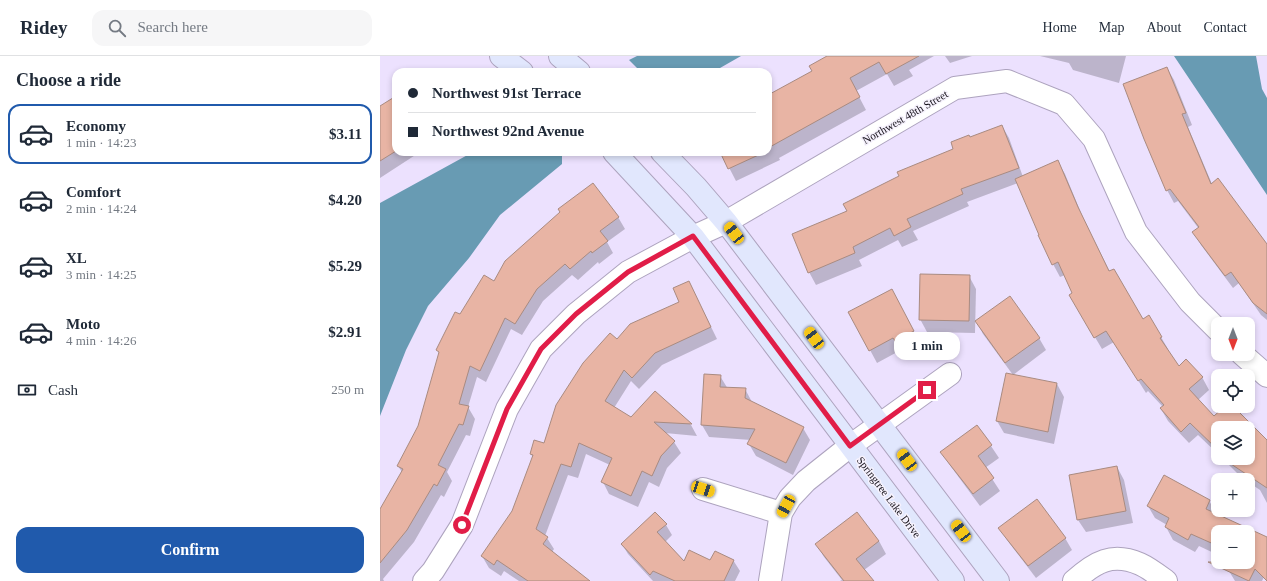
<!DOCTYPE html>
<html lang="en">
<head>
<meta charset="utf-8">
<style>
  body { margin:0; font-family:Georgia,serif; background:#f6f6f7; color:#1f2937; height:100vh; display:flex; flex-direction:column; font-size:15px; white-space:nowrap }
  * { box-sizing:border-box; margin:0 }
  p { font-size:13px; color:#747a83 }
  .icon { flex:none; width:22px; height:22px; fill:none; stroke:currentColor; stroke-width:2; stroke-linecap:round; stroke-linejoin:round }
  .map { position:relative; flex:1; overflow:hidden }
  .side { display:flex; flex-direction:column; background:#fff; width:380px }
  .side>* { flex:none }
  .guide { position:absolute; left:12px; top:12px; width:380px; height:88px; border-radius:12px; box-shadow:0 2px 6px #0003; display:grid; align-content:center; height:88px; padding:0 16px; background:#fff }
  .needle { width:26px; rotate:180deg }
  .fabs { position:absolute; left:831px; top:261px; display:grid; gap:8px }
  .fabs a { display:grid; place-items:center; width:44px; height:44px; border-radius:8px; background:#fff; box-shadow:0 2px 6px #0003; font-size:20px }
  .end { position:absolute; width:18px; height:18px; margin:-9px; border:5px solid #e11d48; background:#fff; box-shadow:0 0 0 2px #fff }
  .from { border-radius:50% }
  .bubble { position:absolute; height:28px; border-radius:12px; background:#fff; box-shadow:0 2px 6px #0003; font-size:13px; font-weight:700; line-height:28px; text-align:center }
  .car { position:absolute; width:12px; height:24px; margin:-12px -6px; border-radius:5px; box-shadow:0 0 3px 1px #0007; background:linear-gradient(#f5c518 24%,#345 0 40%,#f5c518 0 76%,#345 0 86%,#f5c518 0) }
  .guide b { display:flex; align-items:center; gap:14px; height:38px; font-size:15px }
  .guide b+b { border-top:1px solid #e0e1e3 }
  .guide i { width:10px; height:10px; background:#1f2937 }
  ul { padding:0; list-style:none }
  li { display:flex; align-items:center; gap:12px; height:60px; margin:0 8px 6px; padding:0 8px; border:2px solid transparent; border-radius:12px }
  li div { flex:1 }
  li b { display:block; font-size:15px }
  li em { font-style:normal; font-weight:700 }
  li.selected { border-color:#205aac }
  li>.icon { width:36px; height:36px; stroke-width:1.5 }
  h2 { padding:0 16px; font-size:18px; line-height:48px }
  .pay { display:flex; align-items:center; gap:10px; height:44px; padding:0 16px; font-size:15px }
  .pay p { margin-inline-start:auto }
  .cta { display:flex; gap:8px; margin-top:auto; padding:8px 16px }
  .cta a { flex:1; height:46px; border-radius:12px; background:#205aac; color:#fff; font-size:16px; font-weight:700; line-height:46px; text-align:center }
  header { display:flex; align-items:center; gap:24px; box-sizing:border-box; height:56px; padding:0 20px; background:#fff; border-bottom:1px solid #e0e1e3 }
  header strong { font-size:19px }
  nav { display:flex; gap:22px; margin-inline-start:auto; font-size:14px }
  .search { width:280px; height:36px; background:#f6f6f7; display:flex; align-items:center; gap:10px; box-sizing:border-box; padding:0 14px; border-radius:12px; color:#747a83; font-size:15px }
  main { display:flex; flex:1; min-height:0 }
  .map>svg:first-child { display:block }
</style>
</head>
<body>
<header>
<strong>Ridey</strong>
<div class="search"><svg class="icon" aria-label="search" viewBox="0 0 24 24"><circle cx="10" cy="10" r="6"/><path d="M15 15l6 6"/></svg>Search here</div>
<nav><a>Home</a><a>Map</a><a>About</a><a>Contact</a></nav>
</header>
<main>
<section class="side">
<h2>Choose a ride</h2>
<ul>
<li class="selected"><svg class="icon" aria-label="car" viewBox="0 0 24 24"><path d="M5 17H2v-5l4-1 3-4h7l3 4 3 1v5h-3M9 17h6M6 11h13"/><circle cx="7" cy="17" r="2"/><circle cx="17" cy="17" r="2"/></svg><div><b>Economy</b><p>1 min · 14:23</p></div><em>$3.11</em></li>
<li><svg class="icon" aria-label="car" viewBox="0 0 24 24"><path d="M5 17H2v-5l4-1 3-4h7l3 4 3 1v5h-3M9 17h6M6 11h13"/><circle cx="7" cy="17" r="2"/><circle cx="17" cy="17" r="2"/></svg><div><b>Comfort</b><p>2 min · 14:24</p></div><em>$4.20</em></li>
<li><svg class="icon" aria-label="car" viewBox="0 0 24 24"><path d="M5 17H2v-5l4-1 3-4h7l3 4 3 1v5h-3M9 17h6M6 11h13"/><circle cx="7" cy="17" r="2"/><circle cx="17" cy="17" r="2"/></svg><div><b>XL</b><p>3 min · 14:25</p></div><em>$5.29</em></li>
<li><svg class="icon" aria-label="car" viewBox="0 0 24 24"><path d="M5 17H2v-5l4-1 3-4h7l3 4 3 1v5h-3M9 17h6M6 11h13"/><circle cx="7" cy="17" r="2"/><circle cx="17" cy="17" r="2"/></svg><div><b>Moto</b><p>4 min · 14:26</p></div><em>$2.91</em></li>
</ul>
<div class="pay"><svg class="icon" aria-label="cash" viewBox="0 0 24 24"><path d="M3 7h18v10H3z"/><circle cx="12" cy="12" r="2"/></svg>Cash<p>250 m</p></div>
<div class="cta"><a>Confirm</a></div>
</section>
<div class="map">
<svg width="887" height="525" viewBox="0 0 887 525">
  <rect width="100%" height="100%" fill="#ece1fe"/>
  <g fill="#689bb3">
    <path d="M257,0H361L333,16H261L249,4Z"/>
    <path d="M794,0H876L882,33L887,42V139Z"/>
    <path d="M93,96H182V108L120,159L89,202L48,250L26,294L0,360V147Z"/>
  </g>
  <g fill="#0003">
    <path d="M449,0H554L529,14L533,20L514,30L507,18L476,35L486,54L399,102L400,104L356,125L341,96H388V40L433,15Z"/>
    <path d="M565,0H592L570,7Z"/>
    <path d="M660,0H746L739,27L693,14L689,7Z"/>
    <path d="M787,12L794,24L812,69L808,71L832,128L838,124L887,189V264L881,259L859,227L853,232L821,189L814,177L819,173L798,145L794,147L787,134Z"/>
    <path d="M16,41V96H40L0,122V51Z"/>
    <path d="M622,70L629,82L643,121L678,106L685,118L704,164L730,216L763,264L781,281L788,293L787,294L798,312L822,321L829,334L818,344L834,362L846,350H851L887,384V447L880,434L868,426V424L862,422L842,402H868V372H838V398L818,379L809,387L788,365L781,353L783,351L768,335L766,337L734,286L722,293L690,239L694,237L685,219L680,221L673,208L638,127L587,146L589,150L533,175L538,184L522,191L518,184L479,204L482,210L436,229L429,216L413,179L468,155L575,93L590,82Z"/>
    <path d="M238,161L245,173L227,186L233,197L219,208L218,206L198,224L192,219L163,245L142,279L131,273L106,326L97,321L88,351L95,363L90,380L86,379L67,416L72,425L64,441L61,439L34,486L3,523L4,525H0V455L22,416L18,410L39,370L60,298L58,294L81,260L114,226Z"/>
    <path d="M589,220L596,233L595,277L547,276L540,263Z"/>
    <path d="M309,226L337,283L282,309L259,333L251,325L234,352L252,363L275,337L311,369L317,380L285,377L294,386L301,397L287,412L279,431L269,426L258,451L229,438L223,426L230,409L206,398L198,422L188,419L165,480L167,482L174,493L172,496L206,525H139L124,515L121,520L109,512L102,500L133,456L153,402L151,398L165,388L237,284L300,246Z"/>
    <path d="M519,247L540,287L523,297L521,294L497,307L490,294Z"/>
    <path d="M596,265L659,282L666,294L633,319L603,278Z"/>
    <path d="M340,320L348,333H365L372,346L423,372L430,384L413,419L376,400L369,388L371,384L329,381L322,369Z"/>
    <path d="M677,328L684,341L674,388L624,377L617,365Z"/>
    <path d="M596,370L611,390L619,402L605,412L620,435L600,450L569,408L562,396Z"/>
    <path d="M737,411L744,424L753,467L706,476L698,464L690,420Z"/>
    <path d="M829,445L837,457L836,458L887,482V525L884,521L882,525H855L849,515L853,506H868V476H838V499L819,490L815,496L793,484L786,471L787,469L775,462L768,450Z"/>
    <path d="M286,469L292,479L285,486L305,507L353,504L360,515L355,525H273L248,498L242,488Z"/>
    <path d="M620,472L685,482L692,494L656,522L627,484Z"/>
    <path d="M499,485L506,498L484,514L492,525H460L462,524L444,501L437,489Z"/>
  </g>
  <g fill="#e8b4a4" stroke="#a98b81">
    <path d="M447,0H539L506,18L499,6L470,22L480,41L388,92V39L432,15L429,10Z"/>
    <path d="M787,11L806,57L802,58L831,128L838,122L887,188V258L873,247L851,216L845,220L812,176L819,171L790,133L786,135L764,83L743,28Z"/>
    <path d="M16,40V95L0,105V50Z"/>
    <path d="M622,69L639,112L581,133L583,138L527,163L531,171L514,180L510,172L473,191L475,197L428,217L412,178L467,155L463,148L519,120L517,116L573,93L571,86L589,79L590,81Z"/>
    <path d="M340,96H385L348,113Z"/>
    <path d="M678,104L698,151L729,215L734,213L763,263L769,259L782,281L780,282L799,310L806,303L823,321L809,333L834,360L845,350H853L887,384V432L842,402H868V372H838V394L810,367L801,376L780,352L784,349L761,323L758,325L726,275L714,282L689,239L692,237L678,206L672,209L658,179H659L635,123Z"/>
    <path d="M213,127L239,161L220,175L228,185L212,197L211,195L190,213L185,208L157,233L135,268L125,262L100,315L90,310L79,348L89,350L83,369L79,368L58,409L66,413L57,430L54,428L27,474L0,507V453L23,413L17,410L38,370L59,296L56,294L75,256L80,258L104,219L114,225L125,205L180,156L178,153Z"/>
    <path d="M540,218L590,219L589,265L539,264Z"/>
    <path d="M309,225L331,271L275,297L252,322L244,314L225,345L251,361L275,335L312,368L274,366L295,385L281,400L272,420L262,415L251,440L221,426L232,402L199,387L191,411L181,408L156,473L168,481L163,488L210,525H148L117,504L114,509L101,500L132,455L153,399L150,398L154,384L164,387L176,349L203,307L230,277L237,283L250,268L299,246L293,232Z"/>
    <path d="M512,233L534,275L515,285L513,282L489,295L468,256Z"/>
    <path d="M630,240L660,282L625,307L595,265Z"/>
    <path d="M626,317L677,327L668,376L616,365Z"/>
    <path d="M324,318L341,319L340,331L366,332L365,342L424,371L406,407L367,388L375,373L321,369Z"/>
    <path d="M597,369L612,389L598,400L614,422L593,438L560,396Z"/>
    <path d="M737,410L746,455L697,464L689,419Z"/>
    <path d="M784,419L830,444L826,453L887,481V525L875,513L869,525L828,506H868V476H838V490L811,478L808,484L785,471L789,462L767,450Z"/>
    <path d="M657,443L686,482L648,510L618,472Z"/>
    <path d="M275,456L287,468L277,476L304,505L309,494L330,504L335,495L354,504L344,525H295L273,515L270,519L241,488Z"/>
    <path d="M477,456L499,485L476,503L494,525H464L435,488Z"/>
  </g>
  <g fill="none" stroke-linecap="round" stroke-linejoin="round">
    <g stroke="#ada3be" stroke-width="24">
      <g id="street">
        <path d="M862,298L887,320"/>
        <path d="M323,433L401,457"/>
        <path d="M44,525L53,515L82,469L127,353L161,293L196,258L248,216L313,181L346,166L575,32L627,25L684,48L714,83L756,176L810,246L838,274"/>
        <path d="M390,525L401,457L410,442L426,425L470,390L570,318"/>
        <path d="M694,525C715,506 732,496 760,508C769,512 778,519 786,525"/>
      </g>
    </g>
    <g stroke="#ada3be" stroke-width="24">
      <g id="secondary">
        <path d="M121,0L142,16"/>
        <path d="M180,0L199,16"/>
        <path d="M234,96L313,181L573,525"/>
        <path d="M282,96L316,131L346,166L618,525"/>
      </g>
    </g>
    <use href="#street" stroke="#fff" stroke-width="22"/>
    <use href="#secondary" stroke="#e1e7fd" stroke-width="22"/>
  </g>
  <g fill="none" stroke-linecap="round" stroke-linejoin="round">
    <path stroke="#e11d48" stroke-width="5" d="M82,469L127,353L161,293L196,258L248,216L313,180L470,390L547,334"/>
  </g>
  <g text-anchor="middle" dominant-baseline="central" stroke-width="3" stroke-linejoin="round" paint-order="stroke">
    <g font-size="11" fill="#18141d" stroke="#f6f2fd">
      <text transform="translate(525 61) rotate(-30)">Northwest 48th Street</text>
      <text transform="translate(509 441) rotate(53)">Springtree Lake Drive</text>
    </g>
  </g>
</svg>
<div class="fabs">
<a><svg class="needle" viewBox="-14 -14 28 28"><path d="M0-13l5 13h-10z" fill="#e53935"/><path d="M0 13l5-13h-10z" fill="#747a83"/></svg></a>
<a><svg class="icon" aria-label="locate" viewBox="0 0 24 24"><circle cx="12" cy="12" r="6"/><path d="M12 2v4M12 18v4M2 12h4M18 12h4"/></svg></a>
<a><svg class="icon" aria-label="layers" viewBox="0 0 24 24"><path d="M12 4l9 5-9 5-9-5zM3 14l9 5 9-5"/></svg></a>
<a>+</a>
<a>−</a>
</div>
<i class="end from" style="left:82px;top:469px"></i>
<i class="end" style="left:547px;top:334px"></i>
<div class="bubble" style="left:514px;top:276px;width:66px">1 min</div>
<i class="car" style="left:354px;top:177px;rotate:322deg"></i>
<i class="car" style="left:434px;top:282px;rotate:323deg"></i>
<i class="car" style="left:527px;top:404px;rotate:323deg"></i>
<i class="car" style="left:323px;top:433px;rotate:108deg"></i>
<i class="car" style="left:406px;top:450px;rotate:209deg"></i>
<i class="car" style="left:581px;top:475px;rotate:323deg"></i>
<div class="guide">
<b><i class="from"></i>Northwest 91st Terrace</b>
<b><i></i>Northwest 92nd Avenue</b>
</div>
</div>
</main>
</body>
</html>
